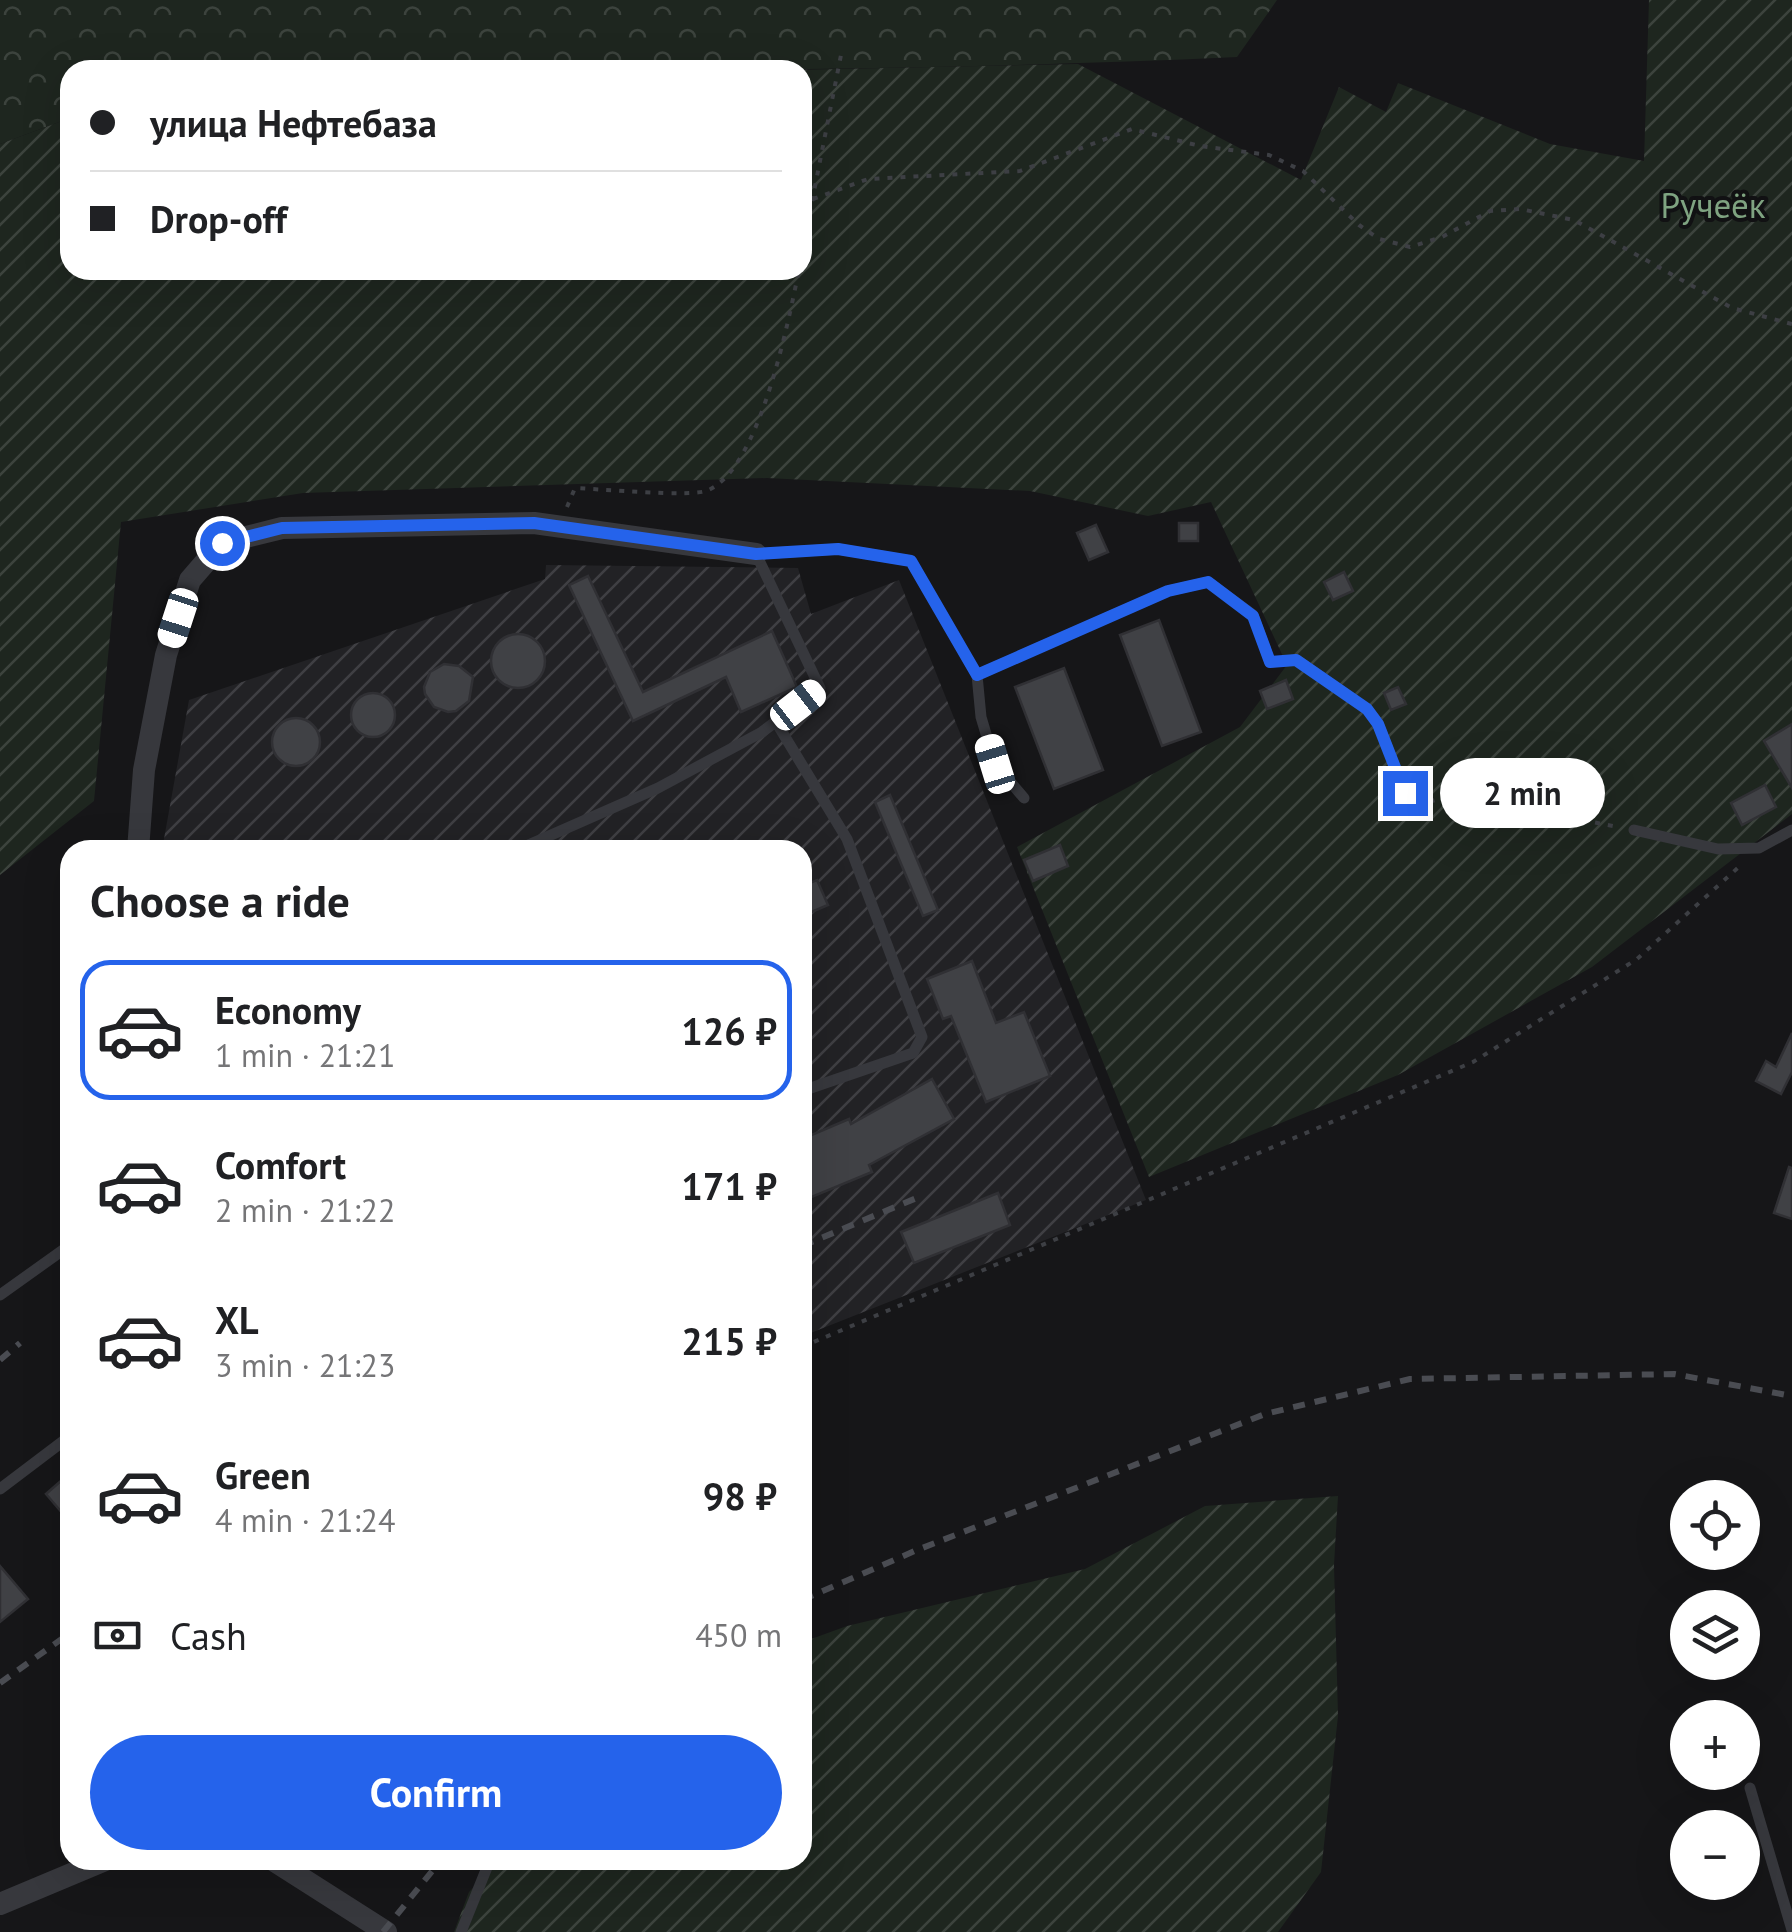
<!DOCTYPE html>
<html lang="en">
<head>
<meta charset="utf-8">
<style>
  body { margin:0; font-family:"PT Sans",sans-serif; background:#f6f6f6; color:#202124; height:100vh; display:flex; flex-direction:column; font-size:38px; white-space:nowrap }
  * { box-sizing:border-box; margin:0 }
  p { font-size:32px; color:#757577 }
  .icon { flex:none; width:55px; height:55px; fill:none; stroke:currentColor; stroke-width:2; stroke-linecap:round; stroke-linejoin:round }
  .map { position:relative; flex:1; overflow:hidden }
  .drawer { position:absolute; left:60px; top:840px; width:752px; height:1030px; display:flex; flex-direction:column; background:#fff; border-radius:30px; box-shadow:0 10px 40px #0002 }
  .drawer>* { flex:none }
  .hud { position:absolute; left:60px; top:60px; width:752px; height:220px; border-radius:30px; box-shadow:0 10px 40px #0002; display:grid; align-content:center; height:220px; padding:0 30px; background:#fff }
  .fabs { position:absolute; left:1670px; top:1480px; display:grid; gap:20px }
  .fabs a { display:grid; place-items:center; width:90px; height:90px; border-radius:50%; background:#fff; box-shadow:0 10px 40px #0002; font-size:50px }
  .end { position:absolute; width:45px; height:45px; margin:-22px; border:12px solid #2563eb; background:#fff; box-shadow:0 0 0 5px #fff }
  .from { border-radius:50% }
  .bubble { position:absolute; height:70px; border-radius:35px; background:#fff; box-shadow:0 10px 40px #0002; font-size:32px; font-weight:600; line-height:70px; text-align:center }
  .car { position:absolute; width:30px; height:60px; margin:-30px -15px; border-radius:12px; box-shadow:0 0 8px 2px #0007; background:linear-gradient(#fff 24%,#345 0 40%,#fff 0 76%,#345 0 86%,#fff 0) }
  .hud b { display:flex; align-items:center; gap:35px; height:95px; font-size:38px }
  .hud b+b { border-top:2px solid #e0e0e0 }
  .hud i { width:25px; height:25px; background:#202124 }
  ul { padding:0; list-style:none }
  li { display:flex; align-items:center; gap:30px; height:140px; margin:0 20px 15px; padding:0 10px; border:5px solid transparent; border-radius:30px }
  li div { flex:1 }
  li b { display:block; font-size:38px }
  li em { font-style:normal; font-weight:600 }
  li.active { border-color:#2563eb }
  li>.icon { width:90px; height:90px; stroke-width:1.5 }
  h2 { padding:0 30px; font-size:45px; line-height:120px }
  .pay { display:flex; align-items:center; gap:25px; height:110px; padding:0 30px; font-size:38px }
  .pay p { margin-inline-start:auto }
  .action { display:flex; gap:20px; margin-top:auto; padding:20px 30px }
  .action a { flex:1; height:115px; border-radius:60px; background:#2563eb; color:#fff; font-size:40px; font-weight:600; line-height:115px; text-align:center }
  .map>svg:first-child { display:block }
</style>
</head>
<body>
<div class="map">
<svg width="1792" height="1932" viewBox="0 0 1792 1932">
  <defs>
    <pattern id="industrial-furrows" width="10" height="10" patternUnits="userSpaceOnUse" patternTransform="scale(2.5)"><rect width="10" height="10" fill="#222225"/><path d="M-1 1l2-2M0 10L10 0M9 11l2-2" fill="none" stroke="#3f3f43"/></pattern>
    <pattern id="forest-crowns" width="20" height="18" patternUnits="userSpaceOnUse" patternTransform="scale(2.5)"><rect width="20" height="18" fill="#1e261f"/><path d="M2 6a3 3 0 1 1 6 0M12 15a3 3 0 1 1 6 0" fill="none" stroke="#3c433d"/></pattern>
    <pattern id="garden-furrows" width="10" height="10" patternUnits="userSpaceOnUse" patternTransform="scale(2.5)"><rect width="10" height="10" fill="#1e261f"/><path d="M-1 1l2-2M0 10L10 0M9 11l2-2" fill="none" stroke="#3c433d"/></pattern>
  </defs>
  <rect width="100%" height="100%" fill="#161618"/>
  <path fill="url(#industrial-furrows)" d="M546,565L798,568L811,614L899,580L1146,1200L803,1336L802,850H162L189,700L545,579Z"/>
  <path fill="url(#forest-crowns)" d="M0,0H1277L1237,57C848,75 459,70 70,70V118L0,144Z"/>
  <g fill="url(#garden-furrows)">
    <path d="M1649,0H1792V814L1592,967L1398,1075L1149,1177L1017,847L1240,727L1287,665L1211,502L1148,516L1030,491L767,478L303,493L121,522L94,801L0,875V144L70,118V270H802V70H790L1078,64L1301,180L1339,87L1386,112L1398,83L1550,144L1644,161Z"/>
    <path d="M1338,1496L1334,1565L1338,1716L1321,1872L1278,1932H454L469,1892L500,1860H802L803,1642L847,1626L1085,1569L1205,1506Z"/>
  </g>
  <g fill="#404145" stroke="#303034" stroke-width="2.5">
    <rect x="1179" y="523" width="19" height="18"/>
    <path d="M1096,525L1108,552L1089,560L1077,533Z"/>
    <path d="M1344,572L1353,591L1333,600L1324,582Z"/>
    <path d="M588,576L643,692L772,631L797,687L741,712L726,677L633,721L569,585Z"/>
    <path d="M1159,620L1201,732L1162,746L1120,635Z"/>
    <circle cx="518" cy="661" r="27"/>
    <path d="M444,664L459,666L473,677L469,701L456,711L448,712L434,707L425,694L424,687L430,672Z"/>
    <path d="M1064,668L1103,770L1054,789L1015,687Z"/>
    <path d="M1286,680L1293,699L1267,709L1260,691Z"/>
    <path d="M1398,687L1406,704L1391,710L1384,693Z"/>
    <circle cx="373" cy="715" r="22"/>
    <circle cx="296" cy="742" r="24"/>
    <path d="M1792,724V788L1764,741Z"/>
    <path d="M1765,785L1776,807L1742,825L1731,803Z"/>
    <path d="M890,795L938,910L923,916L875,802Z"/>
    <path d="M1060,845L1068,866L1033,881L1024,860Z"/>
    <path d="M817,880L828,905L802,916V886Z"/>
    <path d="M972,961L996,1023L1024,1012L1050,1076L986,1102L951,1016L943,1019L927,979Z"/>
    <path d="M1792,1033V1072L1781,1094L1756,1081L1766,1061L1776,1067Z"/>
    <path d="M932,1079L954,1119L869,1165L872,1172L802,1201V1139L849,1119L851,1124Z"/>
    <path d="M1789,1167L1792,1168V1219L1774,1213Z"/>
    <path d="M998,1193L1010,1225L914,1263L901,1232Z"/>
    <path d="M70,1473V1522L46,1494Z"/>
    <path d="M0,1566L28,1599L0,1622Z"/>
  </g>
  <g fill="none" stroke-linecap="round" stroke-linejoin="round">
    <g stroke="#3d3f44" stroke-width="4" stroke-dasharray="5 8" stroke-linecap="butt">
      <path d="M813,199L868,179L1020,171L1132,129L1200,146L1269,155L1303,171L1359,225L1379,239L1410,247L1442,237L1490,211L1520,209L1574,220L1732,308L1792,324"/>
      <path d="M802,252L841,55"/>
      <path d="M567,507L575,488C600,489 687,497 706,491C759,472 788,323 799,270"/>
      <path d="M1418,801L1422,804L1452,795L1618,827"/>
      <path d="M802,1347L1473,1062L1637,959L1741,865"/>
    </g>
    <g stroke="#37383d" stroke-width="11">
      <path d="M977,675L981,717L995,764L1024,798"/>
      <path d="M776,722L847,839L922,1037L913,1053L802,1091"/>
      <path d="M1634,830L1718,849L1759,848L1792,830"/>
      <path d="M517,850L658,788L762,732L820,688L756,554L838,549L911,561L977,675L1168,591L1208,582L1253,615L1270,662L1297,660L1367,709L1378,723L1405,793"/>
      <path d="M0,1295L70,1245"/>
      <path d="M0,1489L70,1436"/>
      <path d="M1750,1788L1792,1930"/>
      <path d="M461,1932L490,1860"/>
    </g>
    <g stroke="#37383d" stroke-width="22">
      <path d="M138,850L144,770L166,655L190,580L222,543L282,528L534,523L756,554"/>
      <path d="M273,1860L386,1932"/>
      <path d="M0,1904L105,1860"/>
    </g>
    <g stroke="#4a4c52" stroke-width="6" stroke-dasharray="12 10" stroke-linecap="butt">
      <path d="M802,1246L919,1197"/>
      <path d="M0,1360L20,1343"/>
      <path d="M802,1600L917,1550L1265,1414L1410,1379L1674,1374L1792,1396"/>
      <path d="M0,1683L70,1633"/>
      <path d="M383,1932L441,1860"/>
    </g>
  </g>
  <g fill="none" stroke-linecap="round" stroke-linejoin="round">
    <path stroke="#2563eb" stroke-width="12" d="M222,543L282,528L534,523L756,554L838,549L911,561L977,675L1168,591L1208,582L1253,616L1270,662L1296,660L1367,709L1378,724L1405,793"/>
  </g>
  <g text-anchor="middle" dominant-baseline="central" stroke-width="8" stroke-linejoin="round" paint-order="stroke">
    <g font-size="35" fill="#7fa381" stroke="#111113">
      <text x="1713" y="205">Ручеёк</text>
    </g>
  </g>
</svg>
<div class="fabs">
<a><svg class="icon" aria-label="locate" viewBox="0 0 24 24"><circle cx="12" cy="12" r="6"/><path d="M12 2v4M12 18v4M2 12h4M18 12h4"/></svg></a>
<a><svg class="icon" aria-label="layers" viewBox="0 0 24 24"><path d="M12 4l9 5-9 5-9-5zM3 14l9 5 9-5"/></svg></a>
<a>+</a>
<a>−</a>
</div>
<i class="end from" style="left:222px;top:543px"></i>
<i class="end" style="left:1405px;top:793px"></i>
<div class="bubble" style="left:1440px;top:758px;width:165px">2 min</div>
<i class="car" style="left:178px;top:618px;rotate:198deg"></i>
<i class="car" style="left:798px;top:705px;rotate:52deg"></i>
<i class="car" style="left:995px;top:764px;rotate:343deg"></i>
<div class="hud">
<b><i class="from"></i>улица Нефтебаза</b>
<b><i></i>Drop-off</b>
</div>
<section class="drawer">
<h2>Choose a ride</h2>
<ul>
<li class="active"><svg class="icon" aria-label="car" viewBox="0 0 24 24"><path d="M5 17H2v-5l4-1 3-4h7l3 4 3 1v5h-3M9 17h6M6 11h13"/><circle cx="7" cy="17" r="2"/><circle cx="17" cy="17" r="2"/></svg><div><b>Economy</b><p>1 min · 21:21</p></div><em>126 ₽</em></li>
<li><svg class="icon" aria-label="car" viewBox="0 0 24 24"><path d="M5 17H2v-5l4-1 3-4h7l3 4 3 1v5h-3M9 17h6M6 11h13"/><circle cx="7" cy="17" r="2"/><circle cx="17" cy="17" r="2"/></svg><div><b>Comfort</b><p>2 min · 21:22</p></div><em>171 ₽</em></li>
<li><svg class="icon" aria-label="car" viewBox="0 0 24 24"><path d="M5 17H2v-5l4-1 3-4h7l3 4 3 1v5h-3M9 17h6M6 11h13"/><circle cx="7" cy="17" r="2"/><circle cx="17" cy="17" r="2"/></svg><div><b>XL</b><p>3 min · 21:23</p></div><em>215 ₽</em></li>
<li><svg class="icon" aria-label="car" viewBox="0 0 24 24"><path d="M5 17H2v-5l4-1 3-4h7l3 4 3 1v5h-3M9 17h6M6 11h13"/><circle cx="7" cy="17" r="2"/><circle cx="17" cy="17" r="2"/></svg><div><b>Green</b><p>4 min · 21:24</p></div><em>98 ₽</em></li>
</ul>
<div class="pay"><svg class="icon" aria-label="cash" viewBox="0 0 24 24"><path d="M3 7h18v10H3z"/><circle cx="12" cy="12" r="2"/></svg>Cash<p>450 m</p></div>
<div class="action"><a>Confirm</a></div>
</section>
</div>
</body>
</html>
